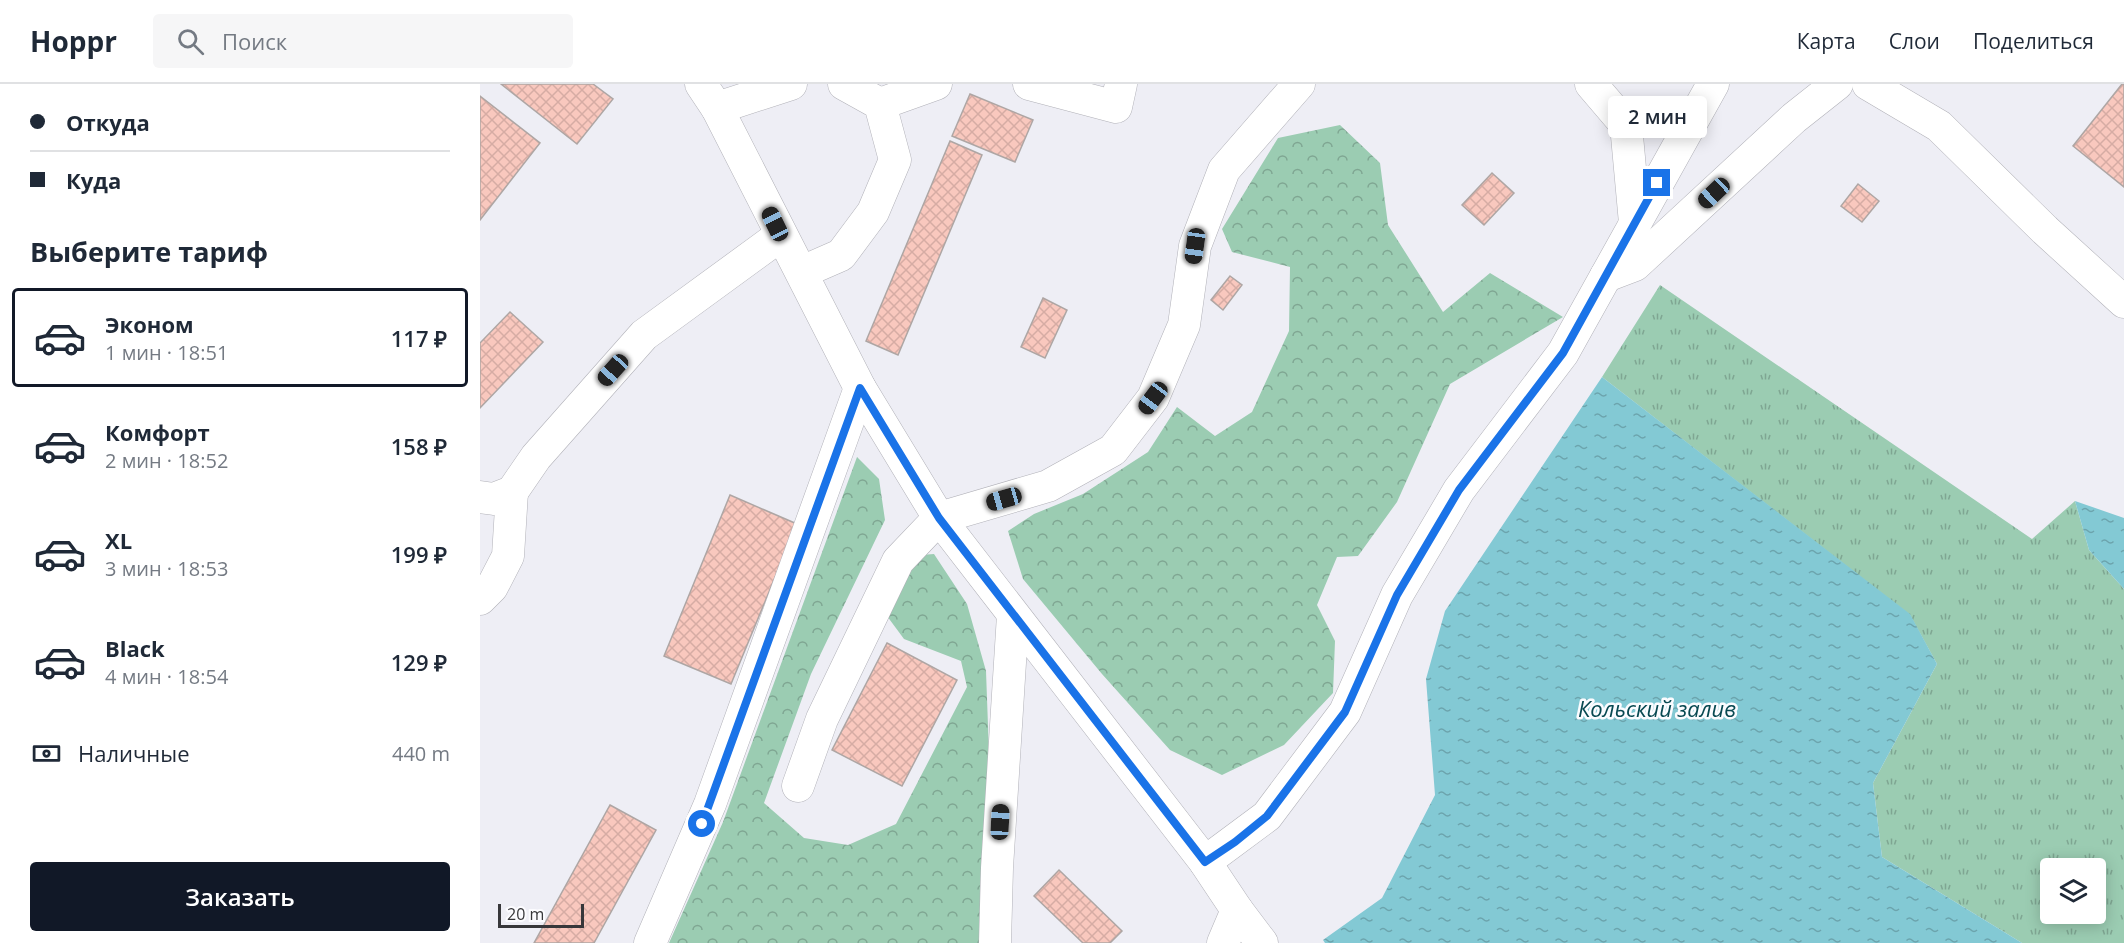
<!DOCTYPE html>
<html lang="ru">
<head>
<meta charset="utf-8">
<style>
  body { margin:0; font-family:"Open Sans",sans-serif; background:#f6f6f7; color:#1f2937; height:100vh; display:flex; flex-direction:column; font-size:22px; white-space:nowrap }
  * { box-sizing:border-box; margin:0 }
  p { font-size:20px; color:#747a83 }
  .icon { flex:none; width:33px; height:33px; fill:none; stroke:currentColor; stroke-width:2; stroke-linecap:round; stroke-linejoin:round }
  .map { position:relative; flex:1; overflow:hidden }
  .drawer { display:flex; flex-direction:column; background:#fff; width:480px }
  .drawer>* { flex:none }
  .top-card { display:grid; align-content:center; height:132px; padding:0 30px; background:#fff }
  .buttons { position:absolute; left:1560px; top:774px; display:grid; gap:12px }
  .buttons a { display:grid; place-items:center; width:66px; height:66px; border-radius:6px; background:#fff; box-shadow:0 3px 15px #0003; font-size:30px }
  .scale { position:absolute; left:18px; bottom:15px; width:86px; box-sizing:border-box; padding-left:6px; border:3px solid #37373a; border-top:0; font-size:16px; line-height:21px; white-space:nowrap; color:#37373a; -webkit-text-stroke:4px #fcfcff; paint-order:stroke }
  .end { position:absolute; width:27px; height:27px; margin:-14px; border:8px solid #1a73e8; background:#fff; box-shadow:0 0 0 3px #fff }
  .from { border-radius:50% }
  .bubble { position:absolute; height:42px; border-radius:6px; background:#fff; box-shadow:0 3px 15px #0003; font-size:20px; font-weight:600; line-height:42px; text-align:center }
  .car { position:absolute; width:18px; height:36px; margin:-18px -9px; border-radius:8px; box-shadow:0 0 4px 2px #0007; background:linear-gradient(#222 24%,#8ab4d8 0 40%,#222 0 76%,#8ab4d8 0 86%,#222 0) }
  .top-card b { display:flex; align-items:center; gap:21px; height:57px; font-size:22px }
  .top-card b+b { border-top:2px solid #e0e1e3 }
  .top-card i { width:15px; height:15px; background:#1f2937 }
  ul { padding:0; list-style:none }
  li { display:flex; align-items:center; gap:18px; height:99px; margin:0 12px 9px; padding:0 18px; border:3px solid transparent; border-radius:6px }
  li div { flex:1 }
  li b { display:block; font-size:22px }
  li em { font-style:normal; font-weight:600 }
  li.active { border-color:#111827 }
  li>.icon { width:54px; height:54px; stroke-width:1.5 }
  h2 { padding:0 30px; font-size:27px; line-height:72px }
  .pay { display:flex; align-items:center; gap:15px; height:66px; padding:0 30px; font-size:22px }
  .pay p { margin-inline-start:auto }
  .cta { display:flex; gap:12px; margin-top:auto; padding:12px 30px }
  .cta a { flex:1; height:69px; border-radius:6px; background:#111827; color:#fff; font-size:24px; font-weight:600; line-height:69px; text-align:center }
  header { display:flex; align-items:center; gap:36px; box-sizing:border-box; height:84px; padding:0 30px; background:#fff; border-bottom:2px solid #e0e1e3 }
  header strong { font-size:28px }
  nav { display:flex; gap:33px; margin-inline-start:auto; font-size:21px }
  .search { width:420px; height:54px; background:#f6f6f7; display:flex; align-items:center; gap:15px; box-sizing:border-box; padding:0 21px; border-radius:6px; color:#747a83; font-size:22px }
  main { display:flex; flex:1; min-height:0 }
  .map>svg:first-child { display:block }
</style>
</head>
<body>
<header>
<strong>Hoppr</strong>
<div class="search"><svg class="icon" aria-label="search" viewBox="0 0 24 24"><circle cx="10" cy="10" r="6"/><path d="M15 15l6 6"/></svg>Поиск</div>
<nav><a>Карта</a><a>Слои</a><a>Поделиться</a></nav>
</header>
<main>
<section class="drawer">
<div class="top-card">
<b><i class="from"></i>Откуда</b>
<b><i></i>Куда</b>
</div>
<h2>Выберите тариф</h2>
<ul>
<li class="active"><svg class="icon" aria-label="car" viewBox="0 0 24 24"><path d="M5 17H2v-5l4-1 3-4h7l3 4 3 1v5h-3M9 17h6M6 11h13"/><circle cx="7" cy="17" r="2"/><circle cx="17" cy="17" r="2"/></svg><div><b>Эконом</b><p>1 мин · 18:51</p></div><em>117 ₽</em></li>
<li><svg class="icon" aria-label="car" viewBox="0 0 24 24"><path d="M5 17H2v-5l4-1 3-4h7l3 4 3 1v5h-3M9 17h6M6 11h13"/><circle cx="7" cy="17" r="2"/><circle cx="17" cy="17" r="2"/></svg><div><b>Комфорт</b><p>2 мин · 18:52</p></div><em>158 ₽</em></li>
<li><svg class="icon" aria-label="car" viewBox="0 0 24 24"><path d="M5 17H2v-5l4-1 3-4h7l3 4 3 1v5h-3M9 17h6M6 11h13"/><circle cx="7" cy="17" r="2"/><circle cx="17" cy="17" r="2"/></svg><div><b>XL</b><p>3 мин · 18:53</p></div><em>199 ₽</em></li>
<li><svg class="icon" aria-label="car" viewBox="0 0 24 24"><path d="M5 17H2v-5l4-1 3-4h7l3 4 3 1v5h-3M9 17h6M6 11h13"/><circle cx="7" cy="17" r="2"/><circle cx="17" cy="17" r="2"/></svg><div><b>Black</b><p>4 мин · 18:54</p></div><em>129 ₽</em></li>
</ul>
<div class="pay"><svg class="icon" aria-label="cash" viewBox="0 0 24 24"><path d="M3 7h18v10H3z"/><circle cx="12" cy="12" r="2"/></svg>Наличные<p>440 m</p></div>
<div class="cta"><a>Заказать</a></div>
</section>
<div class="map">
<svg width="1644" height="859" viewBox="0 0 1644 859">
  <defs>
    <pattern id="grass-tufts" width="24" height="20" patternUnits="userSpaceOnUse" patternTransform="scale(1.5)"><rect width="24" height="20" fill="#9bccb2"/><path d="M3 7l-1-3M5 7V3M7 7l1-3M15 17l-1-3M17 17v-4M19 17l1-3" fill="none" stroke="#7fa692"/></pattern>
    <pattern id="forest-crowns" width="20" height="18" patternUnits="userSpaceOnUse" patternTransform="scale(1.5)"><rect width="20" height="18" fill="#9bccb2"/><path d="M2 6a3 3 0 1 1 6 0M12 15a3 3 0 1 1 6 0" fill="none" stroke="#7fa692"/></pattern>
    <pattern id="water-ripples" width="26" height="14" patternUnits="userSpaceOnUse" patternTransform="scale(1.5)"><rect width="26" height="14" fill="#83c9d4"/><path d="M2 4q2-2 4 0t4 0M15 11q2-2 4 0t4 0" fill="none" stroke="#6ca4ad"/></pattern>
    <pattern id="building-cross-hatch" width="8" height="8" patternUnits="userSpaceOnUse" patternTransform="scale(1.5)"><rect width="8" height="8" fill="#f9c8be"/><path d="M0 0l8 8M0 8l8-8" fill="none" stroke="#d6aca4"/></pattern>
  </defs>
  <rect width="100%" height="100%" fill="#eeeef5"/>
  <path fill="url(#grass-tufts)" fill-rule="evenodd" d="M1180,201L1552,455L1595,417L1609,466L1644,505V859H1542L1402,773L1393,699L1457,580L1430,531L1122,293ZM1570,784H1616V830H1570Z"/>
  <g fill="url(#forest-crowns)">
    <path d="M860,41L900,79L908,141L963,228L1010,189L1083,233L970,300L917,418L878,472L857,473L837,521L855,557L853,609L804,661L742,691L690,666L622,590L543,495L528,447L554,430L603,410L668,368L697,323L735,352L772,328L809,247L810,183L752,168L742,145L798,54Z"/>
    <path d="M377,373L399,395L405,436L331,590L284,719L324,754L368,761L416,740L487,603L481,577L424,555L407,532L418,499L441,471L454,470L487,520L506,587L509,669L500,859H189L243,738Z"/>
  </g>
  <g fill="url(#water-ripples)">
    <path d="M1122,293L1430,530L1457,580L1393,699L1402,773L1542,859H845L843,856L902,814L955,711L946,595L965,527Z"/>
    <path d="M1595,417L1644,434V505L1609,466Z"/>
  </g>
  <g fill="url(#building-cross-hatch)" stroke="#aea6a4" stroke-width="1.5">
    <path d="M21,0H113L133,15L97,60Z"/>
    <path d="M1642,0H1644V103L1593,62Z"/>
    <path d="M490,10L553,36L535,78L472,52Z"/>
    <path d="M0,12L60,59L0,136Z"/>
    <path d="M470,57L502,71L418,271L386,257Z"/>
    <path d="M1012,89L1034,109L1004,141L982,121Z"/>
    <path d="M1378,100L1399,117L1382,138L1361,122Z"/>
    <path d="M750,192L762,201L743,226L731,216Z"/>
    <path d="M563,214L587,226L565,274L541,263Z"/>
    <path d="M30,228L63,258L0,324V259Z"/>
    <path d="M250,411L317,440L251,600L184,572Z"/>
    <path d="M407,559L477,596L422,702L352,666Z"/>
    <path d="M130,721L176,746L114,859H54Z"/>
    <path d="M579,786L642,847L630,859H603L554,812Z"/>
  </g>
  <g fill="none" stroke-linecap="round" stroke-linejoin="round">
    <g stroke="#b1b1b8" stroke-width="33">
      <g id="minor">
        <path d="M221,0L237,24L380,304L459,434L725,778L757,826L743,859"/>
        <path d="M549,0L636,23L641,0"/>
        <path d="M1111,0L1146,41L1155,139"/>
        <path d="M1388,0L1459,42L1565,146L1644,218"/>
        <path d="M400,20L456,0"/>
        <path d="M237,24L311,0"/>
        <path d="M322,188L361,171L393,128L415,76L400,20L364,0"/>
        <path d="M1126,192L1155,181L1314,34L1357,0"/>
        <path d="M0,413L14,415L32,408L56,373L164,251L301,151"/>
        <path d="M0,515L12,503L28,472L32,408"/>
        <path d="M318,702L342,635L418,477L459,434L568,402L633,366L673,314L704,241L715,162L744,86L819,0"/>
        <path d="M725,778L787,732L865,628L917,511L979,406L1083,269L1233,0"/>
        <path d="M757,826L782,859"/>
        <path d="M170,859L230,720L380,304"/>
        <path d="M515,859L517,784L533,531"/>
      </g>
    </g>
    <use href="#minor" stroke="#fff" stroke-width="32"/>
  </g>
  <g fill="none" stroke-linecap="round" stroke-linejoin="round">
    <path stroke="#1a73e8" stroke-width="8" d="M222,740L380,304L459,434L725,778L755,758L787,732L865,628L917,511L979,406L1083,269L1177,99"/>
  </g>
  <g text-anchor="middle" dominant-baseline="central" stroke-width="5" stroke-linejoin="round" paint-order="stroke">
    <g font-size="22" font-style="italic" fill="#084952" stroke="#fcfcff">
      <text x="1177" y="624">Кольский залив</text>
    </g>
  </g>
</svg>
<div class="buttons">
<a><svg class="icon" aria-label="layers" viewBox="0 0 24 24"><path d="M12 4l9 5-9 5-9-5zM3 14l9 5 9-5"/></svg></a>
</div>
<div class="scale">20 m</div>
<i class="end from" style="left:222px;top:740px"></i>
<i class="end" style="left:1177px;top:99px"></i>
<div class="bubble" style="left:1128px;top:12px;width:99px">2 мин</div>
<i class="car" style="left:1234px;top:109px;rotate:227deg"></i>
<i class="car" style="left:295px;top:140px;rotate:334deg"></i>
<i class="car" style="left:715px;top:162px;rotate:188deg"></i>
<i class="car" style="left:133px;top:286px;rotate:222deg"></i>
<i class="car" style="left:673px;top:314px;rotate:217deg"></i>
<i class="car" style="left:524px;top:415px;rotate:254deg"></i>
<i class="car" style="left:520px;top:738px;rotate:3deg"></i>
</div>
</main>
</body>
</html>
